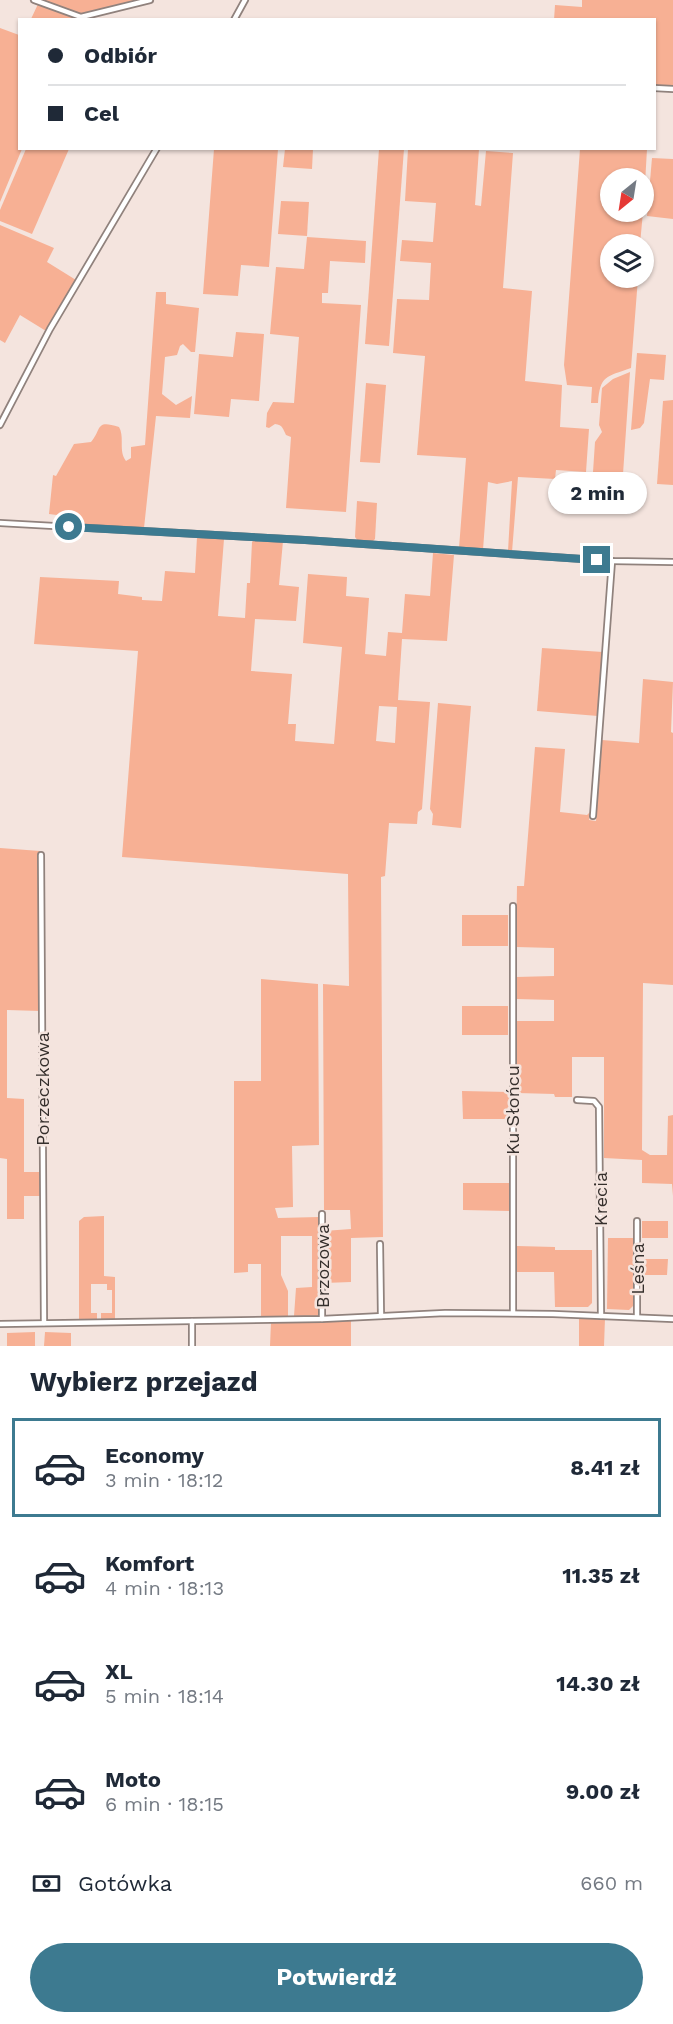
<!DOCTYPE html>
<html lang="pl">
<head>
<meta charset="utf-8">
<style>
  body { margin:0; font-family:"Work Sans",sans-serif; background:#f2f2f3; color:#1f2937; height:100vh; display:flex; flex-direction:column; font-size:22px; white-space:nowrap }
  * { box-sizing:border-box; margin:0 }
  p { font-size:20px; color:#747a83 }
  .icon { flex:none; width:33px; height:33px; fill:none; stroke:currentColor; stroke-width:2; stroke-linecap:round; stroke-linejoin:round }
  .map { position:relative; height:1346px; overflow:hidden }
  .sheet { display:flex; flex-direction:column; background:#fff; flex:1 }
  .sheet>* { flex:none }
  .banner { position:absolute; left:18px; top:18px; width:638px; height:132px; border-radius:0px; box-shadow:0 2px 4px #0004; display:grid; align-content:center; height:132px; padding:0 30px; background:#fff }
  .needle { width:39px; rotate:210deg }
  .controls { position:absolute; left:600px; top:168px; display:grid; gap:12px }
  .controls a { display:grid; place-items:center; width:54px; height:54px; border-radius:50%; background:#fff; box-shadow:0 2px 4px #0004; font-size:30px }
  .end { position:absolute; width:27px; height:27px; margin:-14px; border:8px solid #3d7a90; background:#fff; box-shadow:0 0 0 3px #fff }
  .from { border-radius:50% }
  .bubble { position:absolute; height:42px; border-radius:21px; background:#fff; box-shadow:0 2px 4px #0004; font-size:20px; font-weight:700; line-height:42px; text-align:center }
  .banner b { display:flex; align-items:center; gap:21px; height:57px; font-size:22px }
  .banner b+b { border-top:2px solid #e0e1e3 }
  .banner i { width:15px; height:15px; background:#1f2937 }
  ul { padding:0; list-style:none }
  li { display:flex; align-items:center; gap:18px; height:99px; margin:0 12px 9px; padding:0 18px; border:3px solid transparent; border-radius:0px }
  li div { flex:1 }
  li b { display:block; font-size:22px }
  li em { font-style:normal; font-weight:700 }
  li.current { border-color:#3d7a90 }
  li>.icon { width:54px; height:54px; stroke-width:1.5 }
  h2 { padding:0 30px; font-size:27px; line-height:72px }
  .pay { display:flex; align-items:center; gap:15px; height:66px; padding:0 30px; font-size:22px }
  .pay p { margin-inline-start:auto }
  .button { display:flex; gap:12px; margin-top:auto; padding:12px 30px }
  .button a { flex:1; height:69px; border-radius:36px; background:#3d7a90; color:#fff; font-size:24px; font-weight:700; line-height:69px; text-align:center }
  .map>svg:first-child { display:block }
</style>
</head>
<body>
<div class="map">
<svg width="673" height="1346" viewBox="0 0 673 1346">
  <rect width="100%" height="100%" fill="#f4e4de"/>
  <g fill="#f7b094" fill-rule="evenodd">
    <path d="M40,0H136L79,14Z"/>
    <path d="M582,0H673V87L654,86V20H554L555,5L582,7Z"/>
    <path d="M38,4L75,18L74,19H31Z"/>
    <path d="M0,28L19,35L20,148L22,149L0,202Z"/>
    <path d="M26,149H69L32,234L0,221V210Z"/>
    <path d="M214,149H278L269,267L241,265L238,296L203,294Z"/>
    <path d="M285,149H313L312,169L283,167Z"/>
    <path d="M379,149H404L389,346L365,344Z"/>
    <path d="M408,149H479L475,205L481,206L486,151L513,153L503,288L532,291L525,381L562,385L560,427L589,429L586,472L556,470L555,479L518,477L512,552L508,551L512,481L497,484L488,482L483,550L459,548L466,458L417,455L425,356L393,353L397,299L429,300L431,263L400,261L402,240L433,242L436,203L405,201Z"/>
    <path d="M580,149H647L644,201V178H610V212H643L640,244H610V278H638L631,368C606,377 600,375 598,403H591L592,387L567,385L564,365Z"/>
    <path d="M652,158L673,159V219L647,216Z"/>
    <path d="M281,201L309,202L307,236L278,234Z"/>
    <path d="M0,225L54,248L47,262L76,280L46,331L20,315L5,343L0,340Z"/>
    <path d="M307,237L366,241L365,263L330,261L328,293H322V303L361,305L346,512L286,508L291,437L286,435C283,429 283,425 275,424L269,428L266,427L267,413L273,402L294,403L299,337L270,334L276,267L304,269Z"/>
    <path d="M156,292H166V304L199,308L195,352H191L183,344L180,346L177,355L165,357L162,394L176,405L192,396L190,418L156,416L144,528L75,525L72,517L49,514L53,475L56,476L74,444L91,442C102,429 95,419 119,427C125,437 118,451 126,461L131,458V447L145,445Z"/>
    <path d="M236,332L264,334L259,401L231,399L229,417L194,414L199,354L233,357Z"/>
    <path d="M637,353L666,355L664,380L650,379L644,423L640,428L631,430Z"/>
    <path d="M630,372L623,474L593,472L595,442L602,432L599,425L602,388L613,379Z"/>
    <path d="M366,383L386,385L380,463L360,462Z"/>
    <path d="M673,400V485L657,484L663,401Z"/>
    <path d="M357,501L377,503L375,539L372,542L358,541L355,537Z"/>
    <path d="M197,537L224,539L218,616L245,618L247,583H250L252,542L254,540L261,542L283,541L279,585L299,587L296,621L255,619L251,671L292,674L288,724H296L295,741L334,744L342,647L303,643L308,574L347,577L346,596L369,598L365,654L386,656L388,632L402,633L405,594L430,596L433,553L454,555L447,641L402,639L398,700L430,702L422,809L418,812L417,824L389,823L385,876L381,877L383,1237L351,1238V1282L324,1283V1231L351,1229L350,1210H324L323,984L349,986L348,874L122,857L138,651L34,644L40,577L119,581L118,594L142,597V600L162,601L165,571L195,573ZM379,706L397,707L395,743L376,741Z"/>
    <path d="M542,648L603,652L598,716L537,711Z"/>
    <path d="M643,679L673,682L671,732L673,733V985L643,983L642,1150L650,1155H667L668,1116L673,1115V1196L672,1184L642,1183V1160L604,1158V1057H572V1097H555L554,1094L517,1093L516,1021H554V1000L516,999V977L554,976V948L516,947L517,886H524L535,747L565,749L560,812L587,815L590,812L589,820L596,821L602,740L639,743Z"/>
    <path d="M438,703L471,706L461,828L432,825L433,814L430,809Z"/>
    <path d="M0,848L40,851V1011L7,1010V1098L24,1099V1172H41V1196H24V1219H7V1159L0,1158Z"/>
    <rect x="462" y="915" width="46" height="31"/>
    <path d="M261,979L318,984L319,1145L292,1146L293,1207L275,1208L278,1218L319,1217L320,1314L318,1316H294L296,1288L312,1287V1236H281V1275L288,1291V1317L261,1318V1264H248V1272L234,1273V1081H261Z"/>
    <rect x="462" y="1006" width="46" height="29"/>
    <path d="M462,1091L509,1092V1119H463Z"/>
    <path d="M463,1183H509V1211L463,1210Z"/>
    <path d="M104,1216V1276L115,1277V1319H101V1313H112V1290H107V1284H91V1313H97V1319H79V1221L84,1217Z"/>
    <rect x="642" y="1221" width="26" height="17"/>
    <path d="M608,1238H633V1306L629,1310L607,1309Z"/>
    <path d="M517,1246L555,1247V1250H592V1303L588,1307H555L554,1272H517Z"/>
    <path d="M642,1259H668L667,1275H642Z"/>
    <path d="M579,1318H605L604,1346H579Z"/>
    <path d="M351,1321V1346H270L271,1322Z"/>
    <path d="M35,1332V1346H7V1333Z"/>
    <path d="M45,1332L71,1333V1346H44Z"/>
  </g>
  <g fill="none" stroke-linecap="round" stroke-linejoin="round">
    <g stroke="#90827d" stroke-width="8">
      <g id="street">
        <path d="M34,0L81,17L150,0"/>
        <path d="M234,20L245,0"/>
        <path d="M654,88L673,89"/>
        <path d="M0,425L50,329L157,148"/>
        <path d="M0,523L305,540L612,561L673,562"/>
        <path d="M593,816L612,561"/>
        <path d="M41,855L44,1323"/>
        <path d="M577,1100L594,1101L599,1107L601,1316"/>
        <path d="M322,1214V1319"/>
        <path d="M637,1221V1317"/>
        <path d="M380,1244L381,1316"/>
        <path d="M513,1313V906"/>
        <path d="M0,1324L322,1319L445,1313L553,1314L673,1319"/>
        <path d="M192,1346V1321"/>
      </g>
    </g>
    <use href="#street" stroke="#fff" stroke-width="4.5"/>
  </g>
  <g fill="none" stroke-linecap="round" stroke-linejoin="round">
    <path stroke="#3d7a90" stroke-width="8" d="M69,527L305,540L597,560"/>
  </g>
  <g text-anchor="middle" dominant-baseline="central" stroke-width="5" stroke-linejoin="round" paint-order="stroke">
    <g font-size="18" fill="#352f2c" stroke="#f4e4de">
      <text transform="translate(42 1089) rotate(-90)">Porzeczkowa</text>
      <text transform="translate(512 1110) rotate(-90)">Ku Słońcu</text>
      <text transform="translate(600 1199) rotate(-90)">Krecia</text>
      <text transform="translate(322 1266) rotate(-90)">Brzozowa</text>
      <text transform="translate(637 1269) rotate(-90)">Leśna</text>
    </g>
  </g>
</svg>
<div class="controls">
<a><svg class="needle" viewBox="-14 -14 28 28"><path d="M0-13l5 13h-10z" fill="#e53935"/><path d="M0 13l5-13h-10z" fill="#747a83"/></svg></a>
<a><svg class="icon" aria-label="layers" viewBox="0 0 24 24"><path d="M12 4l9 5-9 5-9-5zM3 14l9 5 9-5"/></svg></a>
</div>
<i class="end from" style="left:69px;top:527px"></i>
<i class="end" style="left:597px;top:560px"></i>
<div class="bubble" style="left:548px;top:472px;width:99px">2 min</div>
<div class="banner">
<b><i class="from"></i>Odbiór</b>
<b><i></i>Cel</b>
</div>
</div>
<section class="sheet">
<h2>Wybierz przejazd</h2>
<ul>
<li class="current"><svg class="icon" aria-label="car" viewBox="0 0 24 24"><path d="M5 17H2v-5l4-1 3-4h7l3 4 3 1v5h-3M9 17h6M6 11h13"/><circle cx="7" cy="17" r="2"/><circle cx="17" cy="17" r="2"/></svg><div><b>Economy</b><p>3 min · 18:12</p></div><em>8.41 zł</em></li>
<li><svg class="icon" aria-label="car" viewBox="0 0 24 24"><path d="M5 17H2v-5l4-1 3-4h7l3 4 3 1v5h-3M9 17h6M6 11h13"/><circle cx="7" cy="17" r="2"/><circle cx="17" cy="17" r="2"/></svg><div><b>Komfort</b><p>4 min · 18:13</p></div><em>11.35 zł</em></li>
<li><svg class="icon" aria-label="car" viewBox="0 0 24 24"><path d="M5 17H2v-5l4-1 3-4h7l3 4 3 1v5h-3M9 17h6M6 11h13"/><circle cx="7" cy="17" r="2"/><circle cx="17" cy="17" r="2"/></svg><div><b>XL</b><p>5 min · 18:14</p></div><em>14.30 zł</em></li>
<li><svg class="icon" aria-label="car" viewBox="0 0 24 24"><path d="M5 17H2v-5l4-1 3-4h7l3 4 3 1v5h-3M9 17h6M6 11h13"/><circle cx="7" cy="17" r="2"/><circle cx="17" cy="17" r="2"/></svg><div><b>Moto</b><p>6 min · 18:15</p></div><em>9.00 zł</em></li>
</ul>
<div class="pay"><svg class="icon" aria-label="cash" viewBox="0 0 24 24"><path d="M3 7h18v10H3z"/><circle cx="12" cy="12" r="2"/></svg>Gotówka<p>660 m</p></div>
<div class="button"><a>Potwierdź</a></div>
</section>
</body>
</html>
